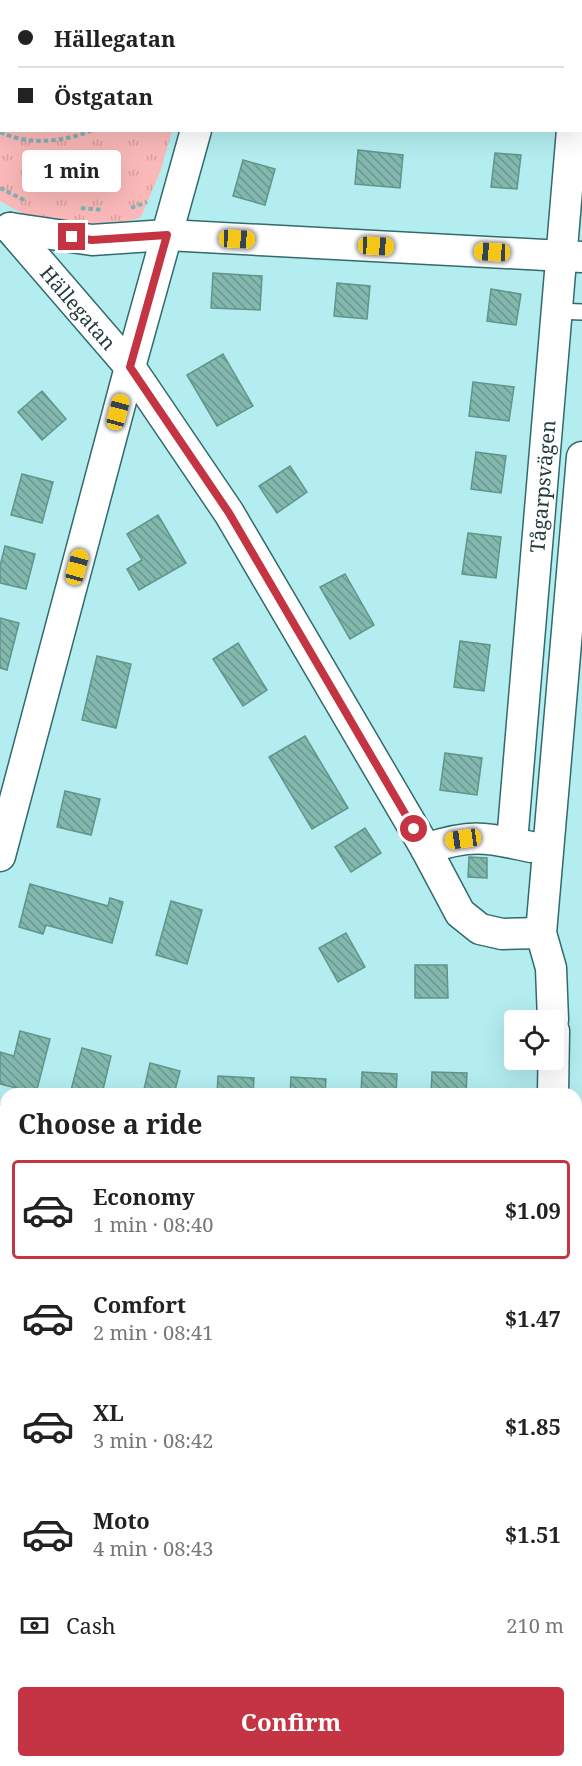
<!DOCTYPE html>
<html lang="en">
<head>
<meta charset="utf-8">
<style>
  body { margin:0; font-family:"Noto Serif",serif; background:#f6f6f6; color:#222; height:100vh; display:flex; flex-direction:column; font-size:22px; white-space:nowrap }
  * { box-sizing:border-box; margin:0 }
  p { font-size:20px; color:#767676 }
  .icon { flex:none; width:33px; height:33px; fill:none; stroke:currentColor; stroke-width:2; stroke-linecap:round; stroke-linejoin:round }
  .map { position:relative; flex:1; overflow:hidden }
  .drawer { position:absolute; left:0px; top:1088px; width:582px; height:680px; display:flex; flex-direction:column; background:#fff; border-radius:18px 18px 0 0; box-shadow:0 6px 24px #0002 }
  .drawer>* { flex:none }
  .top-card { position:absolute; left:0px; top:0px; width:582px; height:132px; box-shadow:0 6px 24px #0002; display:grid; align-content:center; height:132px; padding:0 18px; background:#fff }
  .tools { position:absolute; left:504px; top:1010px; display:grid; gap:12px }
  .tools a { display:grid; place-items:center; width:60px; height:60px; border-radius:6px; background:#fff; box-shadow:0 6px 24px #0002; font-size:30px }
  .end { position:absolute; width:27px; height:27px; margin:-14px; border:8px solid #c53443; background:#fff; box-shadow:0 0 0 3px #fff }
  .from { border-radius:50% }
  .bubble { position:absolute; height:42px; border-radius:6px; background:#fff; box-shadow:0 6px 24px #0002; font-size:20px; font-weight:700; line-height:42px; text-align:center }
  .car { position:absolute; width:18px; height:36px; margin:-18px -9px; border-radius:8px; box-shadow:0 0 4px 2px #0007; background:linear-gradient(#f5c518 24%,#345 0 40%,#f5c518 0 76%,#345 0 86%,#f5c518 0) }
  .top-card b { display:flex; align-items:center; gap:21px; height:57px; font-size:22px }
  .top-card b+b { border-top:2px solid #e0e0e0 }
  .top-card i { width:15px; height:15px; background:#222 }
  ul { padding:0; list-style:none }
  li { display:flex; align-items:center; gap:18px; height:99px; margin:0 12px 9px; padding:0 6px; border:3px solid transparent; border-radius:6px }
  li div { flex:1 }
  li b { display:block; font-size:22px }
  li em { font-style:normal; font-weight:700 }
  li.selected { border-color:#c53443 }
  li>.icon { width:54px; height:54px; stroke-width:1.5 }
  h2 { padding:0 18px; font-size:27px; line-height:72px }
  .pay { display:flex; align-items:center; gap:15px; height:66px; padding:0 18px; font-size:22px }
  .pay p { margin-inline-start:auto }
  .action { display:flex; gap:12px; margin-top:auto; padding:12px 18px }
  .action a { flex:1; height:69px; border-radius:6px; background:#c53443; color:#fff; font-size:24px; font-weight:700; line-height:69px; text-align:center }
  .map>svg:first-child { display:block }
</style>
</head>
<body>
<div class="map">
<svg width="582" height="1766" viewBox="0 0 582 1766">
  <defs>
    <pattern id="park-tufts" width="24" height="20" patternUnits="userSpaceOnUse" patternTransform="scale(1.5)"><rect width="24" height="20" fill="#fab9b8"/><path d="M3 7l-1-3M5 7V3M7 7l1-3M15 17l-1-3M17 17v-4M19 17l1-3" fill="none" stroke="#d6a09f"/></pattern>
    <pattern id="building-back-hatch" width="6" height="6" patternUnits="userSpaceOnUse" patternTransform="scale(1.5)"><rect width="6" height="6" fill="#82b8ad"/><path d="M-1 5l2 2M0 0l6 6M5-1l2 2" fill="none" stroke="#6a978e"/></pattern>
  </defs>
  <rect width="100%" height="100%" fill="#b3edf0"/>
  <path fill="url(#park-tufts)" d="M0,0H206L2,2V130L172,131L160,172L141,217L112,226L23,214L0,201Z"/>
  <g fill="url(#building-back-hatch)" stroke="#60958a" stroke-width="1.5">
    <path d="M358,150L403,155L400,188L355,184Z"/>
    <path d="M495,153L521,155L517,189L491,187Z"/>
    <path d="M243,160L275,169L265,205L233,196Z"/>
    <path d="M213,273L262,276L260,310L211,308Z"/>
    <path d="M337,283L370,286L367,319L334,316Z"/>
    <path d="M491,289L521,294L516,325L487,321Z"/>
    <path d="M223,354L253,406L217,426L187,375Z"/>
    <path d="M473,382L514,387L509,421L469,416Z"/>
    <path d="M42,391L66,419L42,440L18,412Z"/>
    <path d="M476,452L506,456L501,493L471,489Z"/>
    <path d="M290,466L307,492L277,513L259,486Z"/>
    <path d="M22,474L53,482L42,523L11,515Z"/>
    <path d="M158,515L186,563L139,590L127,569L142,560L127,534Z"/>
    <path d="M468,533L501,537L496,578L462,574Z"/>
    <path d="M5,546L35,554L26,589L0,583V566Z"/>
    <path d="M345,574L374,625L350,639L320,587Z"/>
    <path d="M0,618L19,623L7,670L0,668Z"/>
    <path d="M460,641L490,645L484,691L454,687Z"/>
    <path d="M238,643L267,690L243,706L213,659Z"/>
    <path d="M97,656L131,664L116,728L82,720Z"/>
    <path d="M305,736L348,808L312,829L269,757Z"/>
    <path d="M445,753L482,758L477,795L440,790Z"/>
    <path d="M65,791L100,799L91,835L57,827Z"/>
    <path d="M365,828L381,853L351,872L335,847Z"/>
    <path d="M469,857L487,858V878L468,877Z"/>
    <path d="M30,884L108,906L110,898L123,902L112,943L46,925L43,934L19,927Z"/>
    <path d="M171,901L202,910L187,964L156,955Z"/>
    <path d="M346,933L365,967L338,982L319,948Z"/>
    <path d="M415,965H447L448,998H415Z"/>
    <path d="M20,1031L50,1039L36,1093L0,1084V1052L14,1056Z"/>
    <path d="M82,1048L111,1056L102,1094H70Z"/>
    <path d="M150,1063L180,1071L174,1094H143Z"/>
    <path d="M362,1072L397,1074L396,1094H361Z"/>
    <path d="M432,1072L467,1073L466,1094H431Z"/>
    <path d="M218,1076L254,1078L253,1094H217Z"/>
    <path d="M291,1077L326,1079L325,1094H290Z"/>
    <path d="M0,1156L6,1158V1194L0,1192Z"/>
    <path d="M0,1366L6,1367V1483L0,1482Z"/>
    <rect x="84" y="1761" width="35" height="5"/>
  </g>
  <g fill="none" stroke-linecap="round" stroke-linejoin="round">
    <g stroke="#326a6d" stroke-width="18">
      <path id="service" d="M557,311L582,312"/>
    </g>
    <g stroke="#326a6d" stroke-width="33">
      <g id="minor">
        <path d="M232,2V0"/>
        <path d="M580,33L582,15"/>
        <path id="s1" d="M10,228L130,367L229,513L426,849L460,913L480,929L502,934L541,933"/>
        <path d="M10,228L92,240L167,235L582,257"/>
        <path id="s2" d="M512,842L572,130"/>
        <path d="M426,849C469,834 487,837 531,847"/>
        <path d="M0,856L130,367L196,130"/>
        <path d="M553,1020L551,968L541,933L582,457"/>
        <path d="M553,1094L554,1031"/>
        <path d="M0,1120L6,1121"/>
        <path d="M0,1689H6"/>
        <path d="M542,1761L545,1766"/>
        <path d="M158,1766V1761"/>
      </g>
    </g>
    <g stroke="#83b1b4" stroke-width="4" stroke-dasharray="4.5 3" stroke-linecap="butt">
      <path d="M172,0V2"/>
      <path d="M29,2V0"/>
      <path d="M0,50L2,49"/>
      <path d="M0,132C30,146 63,142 93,130"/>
      <path d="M0,188L26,201"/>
      <path d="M81,208L103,210"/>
      <path d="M131,208L147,202"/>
      <path d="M576,1135L581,1141"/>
      <path d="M576,1380L582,1370"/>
    </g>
    <use href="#service" stroke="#fff" stroke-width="15"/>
    <use href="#minor" stroke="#fff" stroke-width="30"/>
    <g stroke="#6e9699" stroke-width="4.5">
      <path d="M0,1274L6,1276"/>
      <path d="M576,1428L582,1429"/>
    </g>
  </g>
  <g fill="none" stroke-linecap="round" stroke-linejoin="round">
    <path stroke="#c53443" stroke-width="8" d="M72,237L92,240L167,235L130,367L229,513L414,829"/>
  </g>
  <g text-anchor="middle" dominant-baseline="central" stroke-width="6" stroke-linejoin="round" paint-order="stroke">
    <g font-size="20" fill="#253c3e" stroke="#fff">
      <text stroke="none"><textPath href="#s1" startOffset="105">Hällegatan</textPath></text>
      <text stroke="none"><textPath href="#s2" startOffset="357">Tågarpsvägen</textPath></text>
    </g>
  </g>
</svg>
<div class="tools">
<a><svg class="icon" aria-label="locate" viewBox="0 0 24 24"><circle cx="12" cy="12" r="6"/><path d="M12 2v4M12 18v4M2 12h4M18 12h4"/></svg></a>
</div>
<i class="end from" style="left:414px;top:829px"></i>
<i class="end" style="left:72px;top:237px"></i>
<div class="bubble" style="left:22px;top:150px;width:99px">1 min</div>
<i class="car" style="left:237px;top:239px;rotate:93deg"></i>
<i class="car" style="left:376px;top:246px;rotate:93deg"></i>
<i class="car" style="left:492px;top:252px;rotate:273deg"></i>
<i class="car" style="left:118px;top:412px;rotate:15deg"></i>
<i class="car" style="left:77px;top:567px;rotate:15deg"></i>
<i class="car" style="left:463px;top:839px;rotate:262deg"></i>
<div class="top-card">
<b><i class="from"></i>Hällegatan</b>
<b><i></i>Östgatan</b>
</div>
<section class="drawer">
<h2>Choose a ride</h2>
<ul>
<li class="selected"><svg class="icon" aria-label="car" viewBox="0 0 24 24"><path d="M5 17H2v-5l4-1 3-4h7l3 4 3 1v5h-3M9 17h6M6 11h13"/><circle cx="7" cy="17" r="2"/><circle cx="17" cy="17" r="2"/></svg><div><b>Economy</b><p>1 min · 08:40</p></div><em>$1.09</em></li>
<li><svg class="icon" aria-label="car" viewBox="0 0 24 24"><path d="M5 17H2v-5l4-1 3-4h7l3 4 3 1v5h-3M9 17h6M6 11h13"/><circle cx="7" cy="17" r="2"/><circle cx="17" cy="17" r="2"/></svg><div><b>Comfort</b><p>2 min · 08:41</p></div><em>$1.47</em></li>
<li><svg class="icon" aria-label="car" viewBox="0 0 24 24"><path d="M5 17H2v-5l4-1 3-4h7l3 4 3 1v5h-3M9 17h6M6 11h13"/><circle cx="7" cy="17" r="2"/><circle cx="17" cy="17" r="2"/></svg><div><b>XL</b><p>3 min · 08:42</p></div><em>$1.85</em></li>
<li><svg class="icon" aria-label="car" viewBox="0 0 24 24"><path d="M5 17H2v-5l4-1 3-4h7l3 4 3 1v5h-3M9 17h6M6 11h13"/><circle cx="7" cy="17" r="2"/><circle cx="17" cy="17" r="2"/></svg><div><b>Moto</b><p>4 min · 08:43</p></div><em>$1.51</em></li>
</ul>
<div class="pay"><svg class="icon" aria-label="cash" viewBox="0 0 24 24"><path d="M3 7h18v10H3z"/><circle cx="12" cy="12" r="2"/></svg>Cash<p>210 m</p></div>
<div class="action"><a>Confirm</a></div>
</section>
</div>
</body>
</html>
